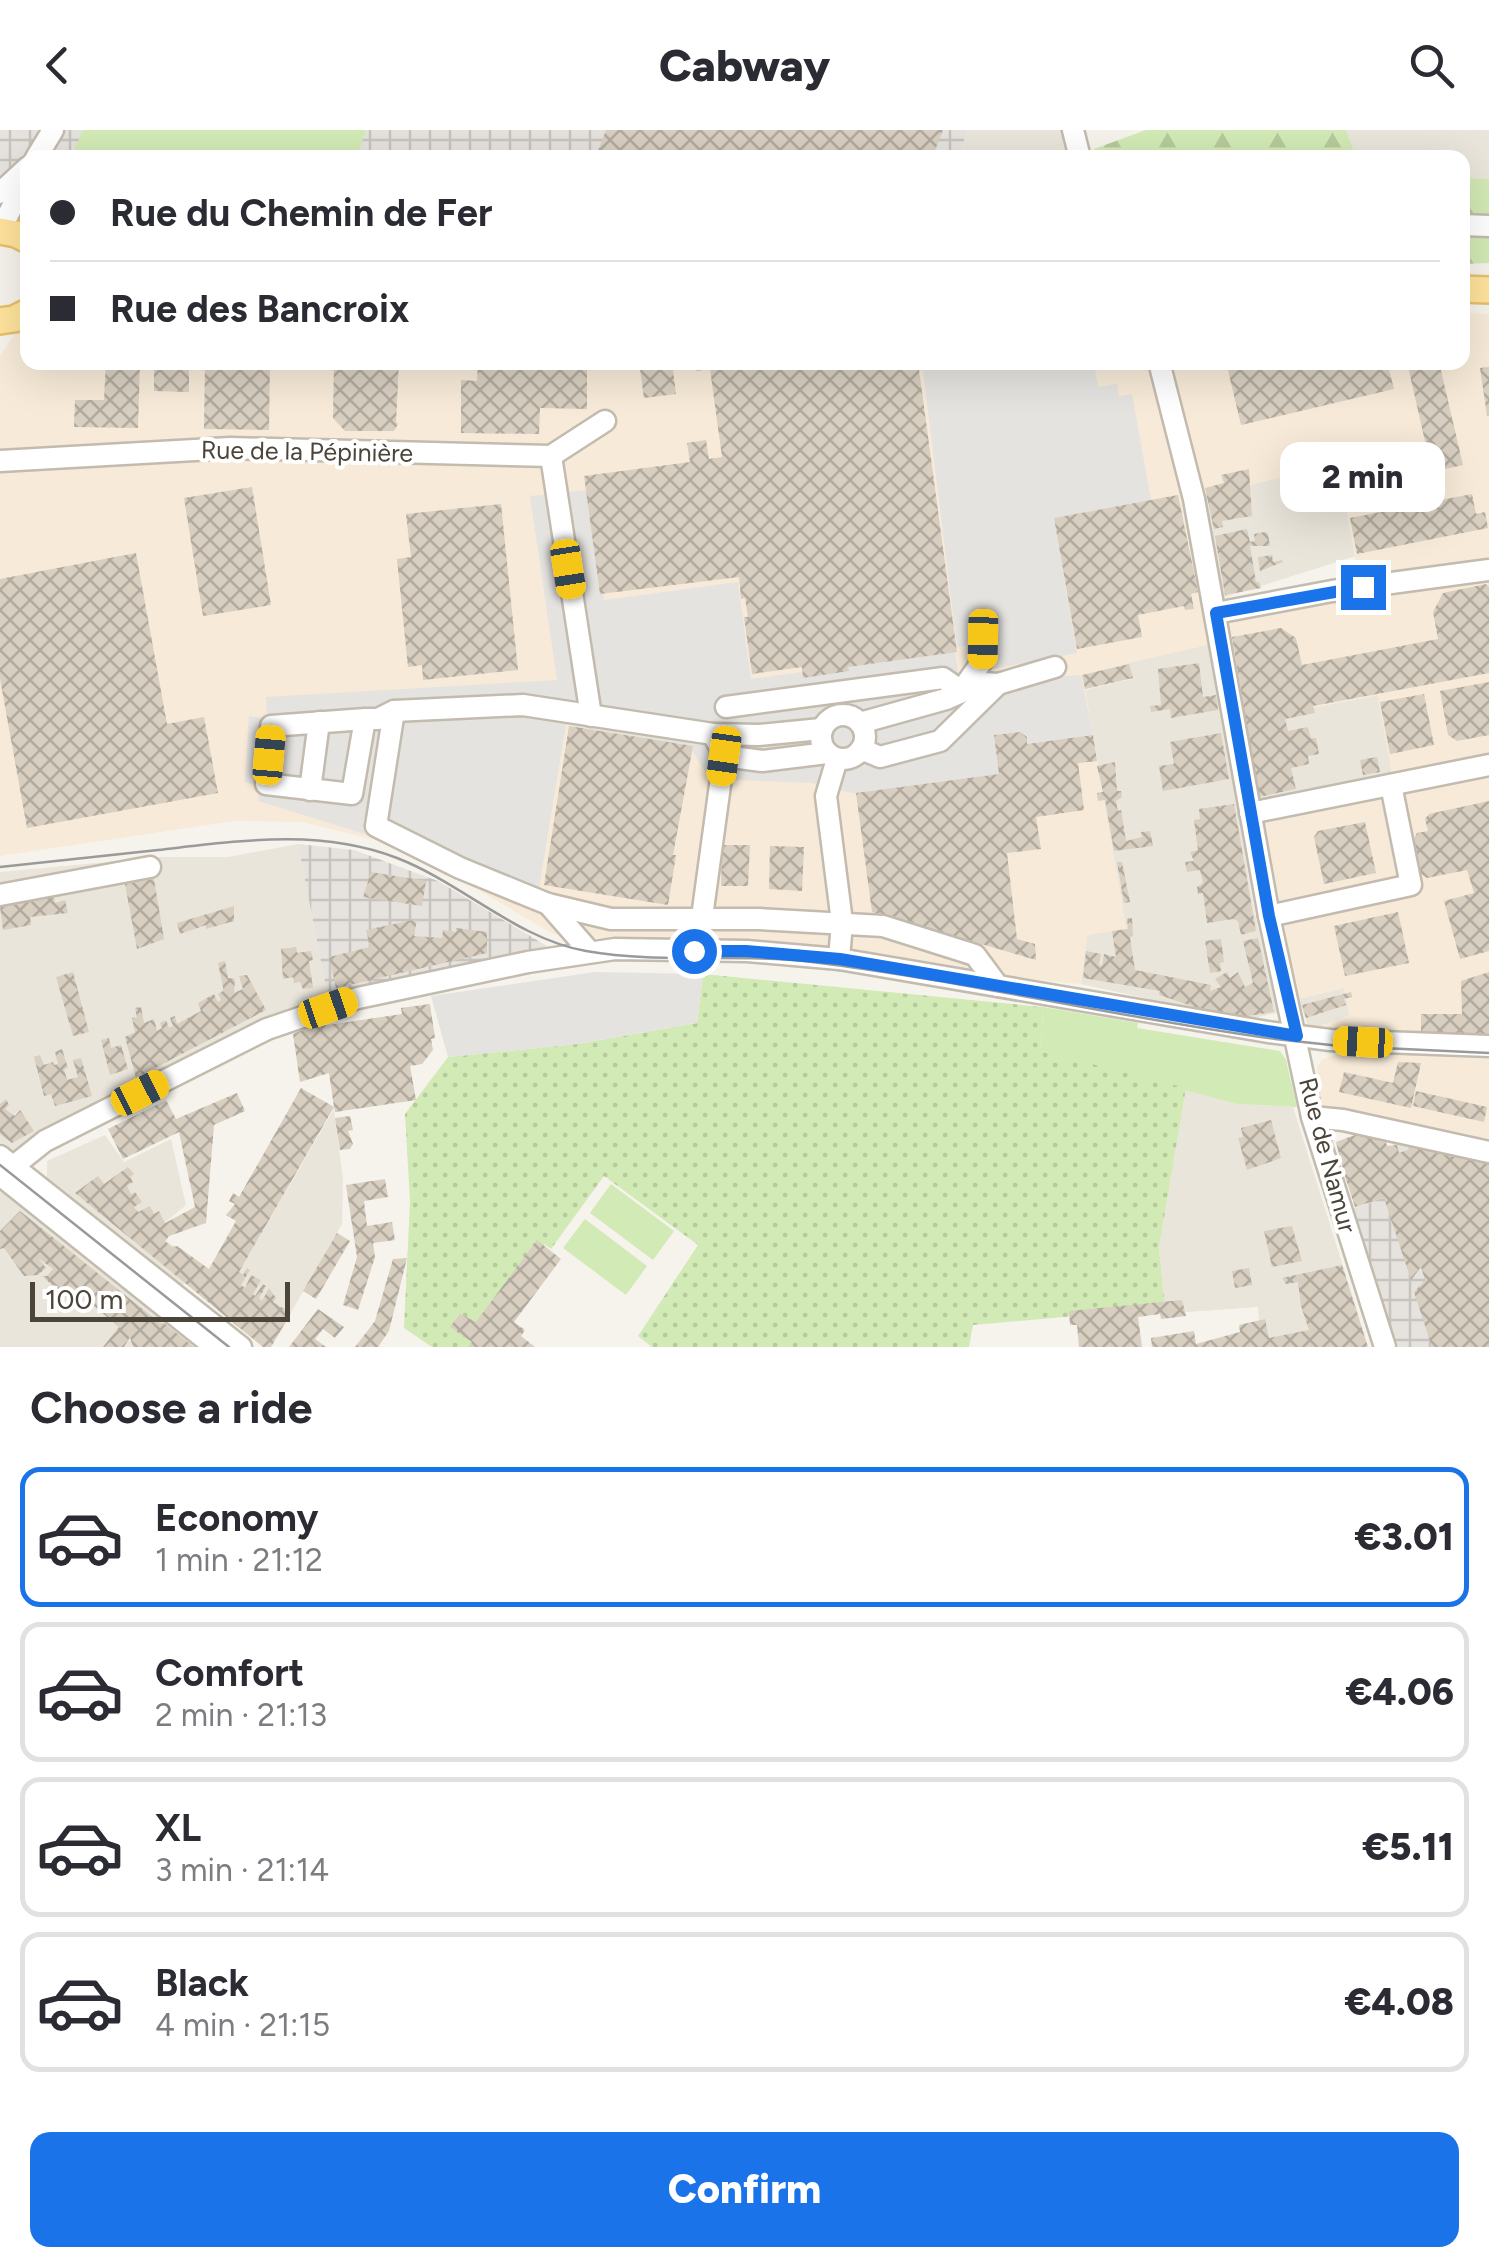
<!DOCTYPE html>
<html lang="en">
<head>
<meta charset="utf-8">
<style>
  body { margin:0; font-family:Figtree,sans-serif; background:#f7f7f7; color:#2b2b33; height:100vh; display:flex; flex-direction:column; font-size:38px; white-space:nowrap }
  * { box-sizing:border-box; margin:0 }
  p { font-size:32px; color:#7c7c81 }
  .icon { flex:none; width:55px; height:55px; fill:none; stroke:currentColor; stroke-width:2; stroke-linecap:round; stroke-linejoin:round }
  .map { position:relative; height:1217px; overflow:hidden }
  .side { display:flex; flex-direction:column; background:#fff; flex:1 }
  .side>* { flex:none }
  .guide { position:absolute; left:20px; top:20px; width:1450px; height:220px; border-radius:20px; box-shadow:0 10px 40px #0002; display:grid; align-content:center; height:220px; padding:0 30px; background:#fff }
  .scale { position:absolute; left:30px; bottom:25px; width:260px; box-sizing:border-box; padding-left:10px; border:5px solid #4b4439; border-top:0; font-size:28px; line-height:35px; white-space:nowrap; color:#4b4439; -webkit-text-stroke:8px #fff; paint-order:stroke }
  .end { position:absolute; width:45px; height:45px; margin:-22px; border:12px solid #1a73e8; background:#fff; box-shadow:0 0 0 5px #fff }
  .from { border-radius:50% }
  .bubble { position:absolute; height:70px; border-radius:20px; background:#fff; box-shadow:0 10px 40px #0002; font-size:32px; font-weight:800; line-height:70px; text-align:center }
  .car { position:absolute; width:30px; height:60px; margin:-30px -15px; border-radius:12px; box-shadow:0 0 8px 2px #0007; background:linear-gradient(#f5c518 24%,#345 0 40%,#f5c518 0 76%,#345 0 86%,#f5c518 0) }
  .guide b { display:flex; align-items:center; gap:35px; height:95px; font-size:38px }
  .guide b+b { border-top:2px solid #e1e1e2 }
  .guide i { width:25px; height:25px; background:#2b2b33 }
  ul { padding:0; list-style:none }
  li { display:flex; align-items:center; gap:30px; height:140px; margin:0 20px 15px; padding:0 10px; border:5px solid #e1e1e2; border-radius:20px }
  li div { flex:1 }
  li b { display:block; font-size:38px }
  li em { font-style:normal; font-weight:800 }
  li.selected { border-color:#1a73e8 }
  li>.icon { width:90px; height:90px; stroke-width:1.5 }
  h2 { padding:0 30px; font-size:45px; line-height:120px }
  .action { display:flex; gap:20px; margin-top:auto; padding:20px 30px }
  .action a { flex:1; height:115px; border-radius:20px; background:#1a73e8; color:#fff; font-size:40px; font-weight:800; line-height:115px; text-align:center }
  header { display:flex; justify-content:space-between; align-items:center; height:130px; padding:0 30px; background:#fff; font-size:45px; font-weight:800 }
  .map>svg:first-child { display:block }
</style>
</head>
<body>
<header><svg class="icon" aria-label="back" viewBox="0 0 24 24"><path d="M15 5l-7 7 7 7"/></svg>Cabway<svg class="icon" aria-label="search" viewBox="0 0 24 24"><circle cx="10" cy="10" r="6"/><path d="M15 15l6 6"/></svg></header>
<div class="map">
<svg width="1489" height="1217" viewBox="0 0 1489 1217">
  <defs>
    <pattern id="industrial-grid" width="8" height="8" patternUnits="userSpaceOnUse" patternTransform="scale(2.5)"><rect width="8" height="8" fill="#e6e2dd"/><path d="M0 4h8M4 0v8" fill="none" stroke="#c7c3be"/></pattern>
    <pattern id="forest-firs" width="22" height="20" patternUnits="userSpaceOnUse" patternTransform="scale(2.5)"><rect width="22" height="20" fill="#d2eab5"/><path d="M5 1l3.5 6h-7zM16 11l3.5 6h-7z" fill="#b6ca9c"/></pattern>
    <pattern id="park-dots" width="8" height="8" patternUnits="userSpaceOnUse" patternTransform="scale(2.5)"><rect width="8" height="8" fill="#d2eab5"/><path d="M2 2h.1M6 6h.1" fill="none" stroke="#b6ca9c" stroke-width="1.8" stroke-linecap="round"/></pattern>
    <pattern id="building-cross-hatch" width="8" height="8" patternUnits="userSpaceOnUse" patternTransform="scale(2.5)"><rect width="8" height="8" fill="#d8cfc1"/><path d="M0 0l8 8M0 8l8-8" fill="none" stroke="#b1aa9e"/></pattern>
  </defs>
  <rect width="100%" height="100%" fill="#f6f3ec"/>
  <g fill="#eae5da">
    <path d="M967,0H1064L1072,28H959Z"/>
    <path d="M1346,0H1489V54L1463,52L1462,28L1356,27Z"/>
    <path d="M1344,331L1348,390L1356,426L1213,471L1194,369Z"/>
    <path d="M1211,514L1253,774L1277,883L1245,890L1081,854L1087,805L1126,798L1085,560L1131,549L1127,533Z"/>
    <path d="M1378,565L1392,644L1259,669L1245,591Z"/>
    <path d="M298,714L327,862L13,1021L0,1012V742L160,727H228Z"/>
    <path d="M1344,857L1350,885L1309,900L1299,869Z"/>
    <path d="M1186,958L1237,974L1293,977L1360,1190L1260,1210L1258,1177L1188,1182L1165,1178L1159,1118Z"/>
    <path d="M334,979L343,1049L342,1094L271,1217H263L217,1180Z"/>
    <path d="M105,1005L124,1032L171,1009L186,1075L164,1093L169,1106L166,1111L203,1135L179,1158L47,1053V1031Z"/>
    <path d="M0,1061L202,1217H0Z"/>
  </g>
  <g fill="#f7ead8">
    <path d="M1463,183L1489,184V904L1309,900L1350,885L1345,858L1299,869L1259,669L1392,644L1379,573L1377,565L1245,591L1227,491L1362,463L1348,390L1343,331L1201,367L1211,514L1128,533L1131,549L1085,560L1126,799L1087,805L1081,854L553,804L442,738L375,710L303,692L234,691L0,726V226L19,198L27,193L28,232H1462Z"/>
    <path d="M1346,922L1489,929V1013L1321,977L1317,937L1323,929Z"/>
  </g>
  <g fill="url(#industrial-grid)">
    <path d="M0,0H967L959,28H28L27,89L0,85Z"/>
    <path d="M298,714L354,720L438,751L547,816L529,824L327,862Z"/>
    <path d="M1389,1006L1489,1022V1217H1398L1348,1080L1383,1068L1395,1019Z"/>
  </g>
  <g fill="#d2eab5">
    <path d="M83,0H366L357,27H71Z"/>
    <path d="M1043,877L1138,893L1137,898L1280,921L1286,930L1297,977L1237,974L1041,921Z"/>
    <path d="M611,1054L674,1101L653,1130L590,1083Z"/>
    <path d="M585,1089L647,1136L626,1165L563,1118Z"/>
  </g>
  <g fill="url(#forest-firs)">
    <path d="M1146,0H1346L1356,27H1096L1094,19Z"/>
    <path d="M1463,48L1489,49V133L1463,134Z"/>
  </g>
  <path fill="url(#park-dots)" d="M703,844L1043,877L1041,921L1186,958L1159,1118L1165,1178L973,1195L969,1217H652L638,1206L698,1115L604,1046L551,1119L544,1114L482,1197L474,1217H432L404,1198L410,1072L405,984L448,927L577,914L697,893Z"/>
  <g fill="#e5e3e0">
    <path d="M922,233H1094L1098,257L1117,254L1119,266L1132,264L1151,370L1054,388L1077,523L988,540L984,514L957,517Z"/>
    <path d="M589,360L604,470L738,452L751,549L955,521L963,575L1011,550L1081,545L1093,605L1027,614V607L1020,602L995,605L999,644L856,664L812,653L710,649L689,616L566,595L539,758L258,671L259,656L245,652L249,586L267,589L266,567L557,550L530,366Z"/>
    <path d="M595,842L703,844L697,893L577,914L448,927L431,866Z"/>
  </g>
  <g fill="url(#building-cross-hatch)">
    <path d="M606,0H943L932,28H613L598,21Z"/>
    <path d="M106,232H140L138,298L74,297L75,270H104Z"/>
    <path d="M154,232H189V262L154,261Z"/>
    <path d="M205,232H270L269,300L204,299Z"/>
    <path d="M334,232H399L396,292L398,294L394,301H345L333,288Z"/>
    <path d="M478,232H587V279L540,278L539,304L461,303V250L477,251Z"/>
    <path d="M639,232H672L676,264L644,268Z"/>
    <path d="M695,232H918L957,522L848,537L849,541L803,548L802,537L752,544L744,487H748L745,468L741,469L739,447L600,464L584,346L690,332L687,313L706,310L709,329L722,327L710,239L696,241Z"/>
    <path d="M1226,232H1308L1309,237L1330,232H1387L1394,259L1241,295Z"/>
    <path d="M1407,232H1439L1463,335L1432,342Z"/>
    <path d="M1489,237V286H1487L1480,238Z"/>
    <path d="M1249,339L1252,386L1222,391L1223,397L1214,399L1205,358L1224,353L1221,345Z"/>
    <path d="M252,357L271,475L203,486L184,368Z"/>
    <path d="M1472,364L1476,384L1485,382L1488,398L1357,424L1350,388Z"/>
    <path d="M1178,365L1198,462L1191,464L1194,479L1185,480L1184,476L1138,485L1142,507L1077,519L1054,388Z"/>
    <path d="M501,374L518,540L423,550L422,535L408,537L397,429L411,427L406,384Z"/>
    <path d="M1247,399L1250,412L1255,411L1254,404L1265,402L1268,404L1270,416H1250L1256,452H1259L1261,458L1225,465L1215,406Z"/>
    <path d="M136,423L167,594L204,587L218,663L27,698L0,549V449Z"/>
    <path d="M1272,425L1273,432L1282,430L1283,432L1260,441L1258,427Z"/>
    <path d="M1486,454L1489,457V543L1313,576L1315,583L1285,589L1288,601L1308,597L1311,609L1316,608L1319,624L1308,626L1309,634L1291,638L1296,659L1259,667L1232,507L1281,498L1296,508L1302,535L1438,509L1433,482L1443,463Z"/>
    <path d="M1199,533L1203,567L1216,565L1218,580L1171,588L1170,579L1151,582L1150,576L1161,575L1158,539Z"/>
    <path d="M1129,534L1133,548L1085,559L1082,545Z"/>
    <path d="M1489,552V605L1457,611L1448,605L1440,561Z"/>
    <path d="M1424,564L1434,615L1390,624L1380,572Z"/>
    <path d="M569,596L693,616L673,725H676L668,775L544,755Z"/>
    <path d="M1020,602L1027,607V614L1093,605L1097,631L1078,633L1084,680L1036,687L1041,719L1007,723L1017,809L1035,814L1036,830L872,782L856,663L999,644L994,605Z"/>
    <path d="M1221,603L1229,649L1163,661L1159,636L1174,634L1170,612Z"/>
    <path d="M1377,627L1380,642L1363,645L1360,630Z"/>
    <path d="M1115,632L1117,661H1121L1122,667L1116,671L1117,677L1118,681L1121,680L1126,711L1142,707L1141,702L1150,701L1153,716L1114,721L1105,670L1098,671L1097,663L1103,662L1097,636Z"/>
    <path d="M1489,671V821L1460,829L1444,771L1474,763L1467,740L1427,748L1421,744L1414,709L1417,703L1428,701L1425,689L1429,684Z"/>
    <path d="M1234,674L1256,801L1241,805L1238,791L1233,789L1207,793L1203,763L1198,764L1197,757L1203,753L1200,740L1187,742L1185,732L1194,731L1190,722L1198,720L1194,690L1200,689L1199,679Z"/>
    <path d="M1365,692L1376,743L1324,754L1314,707L1318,701Z"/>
    <path d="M722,715H750L748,756H721Z"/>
    <path d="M770,716L804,717L802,761L769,759Z"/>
    <path d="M1117,732H1122L1130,772L1124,773Z"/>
    <path d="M371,742L426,751L422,776L363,767Z"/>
    <path d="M154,749L164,809L137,819L125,754Z"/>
    <path d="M54,767L55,773L65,770L68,783L30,787L31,795L3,800L0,777Z"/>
    <path d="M234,776V791L206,799V795L180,804L177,793Z"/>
    <path d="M1398,782L1409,833L1345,846L1334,796Z"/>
    <path d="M1132,788L1133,806L1130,807L1135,840L1211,855L1210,861L1221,857L1215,849L1227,842L1230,848L1238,842L1245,857L1253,853L1243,811L1258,808L1274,882L1235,888L1198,881L1201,879L1159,865L1160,861L1083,848L1086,821L1101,824L1099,835L1102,836L1104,824L1116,827L1112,801L1128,799L1127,789Z"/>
    <path d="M417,789L414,806L442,808L443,800L456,802V798L487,802V823L336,858L329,827L370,817L366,800Z"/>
    <path d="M1221,809L1224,832L1220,833L1221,841L1210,843L1205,811Z"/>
    <path d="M296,817L297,823L311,821L313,830L309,831L313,858L303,859L300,852L294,853L293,847L283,849L281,819Z"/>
    <path d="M225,831L228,848L235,849L234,863L243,859L239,846L247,845L266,880L136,948L125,907L135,902L132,888L137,887L135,878L141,877L144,893L154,889L157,901L162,898L160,893L166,890L169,898L173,896L170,888L175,886L177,894L201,881L198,873L214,864L218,872L221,870L218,864L223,861V857L218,833Z"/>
    <path d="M73,842L89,902L73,906L56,847Z"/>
    <path d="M1489,842V904L1421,902V884H1462L1461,851Z"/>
    <path d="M1351,862L1352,867L1344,869L1346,875L1306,888L1302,875Z"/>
    <path d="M430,874L435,908L431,909L433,920L422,934L410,936L416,970L335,982L334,977L239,1142L243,1145L247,1138L250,1140L241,1155L245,1158L251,1145L261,1150L253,1164L255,1166L263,1154L266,1156L259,1168L262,1171L269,1158L276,1168L273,1172L291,1183L271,1217H263L75,1063L98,1046L104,1054L128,1037L134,1044L130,1047L133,1052L127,1056L131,1064L135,1062L142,1072L134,1077L138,1082L150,1076L154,1084L159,1081L165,1093L195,1077L179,1002L123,1029L108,999L166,970L176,989L237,963L245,981L214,995L206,1093L169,1106L165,1111L172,1117L177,1116L209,1139L236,1091L226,1085L235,1074L229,1071L233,1063L239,1067L301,958L334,977L329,943L300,952L293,904L307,898L402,884L401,878Z"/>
    <path d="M109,908L111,918L121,915L128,939L110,945L101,910Z"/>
    <path d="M62,919L68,938L64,939L67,950L78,947L73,930L81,928L92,966L55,976L51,964L44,966L34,927L40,925L44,935L53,932L54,935L58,934L55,922Z"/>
    <path d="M1398,932L1421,933L1411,978L1339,962L1344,942L1393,953Z"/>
    <path d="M1416,961L1487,977L1484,992L1413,976Z"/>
    <path d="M6,969L9,975L5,979L15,986L20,980L34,1001L12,1013L0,1004V974Z"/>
    <path d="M350,986L353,1000L348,1001L353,1014L350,1019L340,1020L335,988Z"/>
    <path d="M1271,990L1281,1028L1247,1040L1238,1008L1243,1007L1241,998Z"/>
    <path d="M1368,1000L1384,1004L1387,1016L1397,1015L1399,1023L1410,1019L1408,1009L1489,1028V1217H1432L1414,1162L1425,1150L1421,1137L1411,1150L1384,1068L1355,1077L1343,1040L1336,1012Z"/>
    <path d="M385,1049L388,1067L364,1071L367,1096L392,1092L395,1110L373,1113L375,1127L358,1180L343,1175L357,1127L346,1055Z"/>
    <path d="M20,1081L160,1193H164L194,1217H133L130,1207L124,1217H103L119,1197L75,1160L69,1170L42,1146H47L53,1139L38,1128L46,1138L38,1145L24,1146L4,1118L0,1119V1101Z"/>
    <path d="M1292,1096L1302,1131L1272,1137L1264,1101Z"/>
    <path d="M337,1103L350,1111L316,1169L303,1161Z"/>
    <path d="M537,1110L561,1129L514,1192L525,1200L521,1206L535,1217H468L472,1212L450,1197L460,1184L476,1192Z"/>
    <path d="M407,1128L389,1201L378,1217H355L375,1191L393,1129Z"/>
    <path d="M1342,1135L1368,1217H1152L1151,1208L1194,1201L1196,1214L1240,1202L1239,1195L1265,1189L1269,1208L1309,1200L1301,1176L1298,1152L1286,1154L1282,1148Z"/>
    <path d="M1249,1138L1252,1155L1235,1158L1232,1141Z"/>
    <path d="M1182,1170L1186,1186L1161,1189L1160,1184L1138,1187L1142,1217H1079L1077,1195H1070L1069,1181Z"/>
    <path d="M318,1179L344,1197L335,1208L323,1199L315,1209L326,1217H289Z"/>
  </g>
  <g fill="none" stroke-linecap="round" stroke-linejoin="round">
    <g stroke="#c2bbae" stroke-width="25">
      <g id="minor">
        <path d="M1073,0L1080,28"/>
        <path d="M36,28L53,0"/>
        <path d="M0,63L28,37"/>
        <path d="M1462,95L1489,96"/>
        <path d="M0,100L28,47"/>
        <path d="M1159,232L1194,369L1269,786L1312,987L1385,1217"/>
        <path d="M551,326L591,586"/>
        <path d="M0,331L230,318L551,326L605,291"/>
        <path d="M1216,483L1332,461L1489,440"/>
        <path d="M961,561L983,530V509"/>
        <path d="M726,577L943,548L961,561"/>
        <path d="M394,581L376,696L460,738L548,774L590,822"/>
        <circle cx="843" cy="607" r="22"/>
        <path d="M365,589L352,664L266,654L271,596L365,589H378L394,581L523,575L713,604L759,605L821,599"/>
        <path d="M860,593L946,569L982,553L998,554L1055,537"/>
        <path d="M861,619L880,627L940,611L998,554"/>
        <path d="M724,626L762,631L827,623"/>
        <path d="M837,629L826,666L842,792L839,829"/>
        <path d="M310,660L319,592"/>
        <path d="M1250,683L1489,635"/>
        <path d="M0,765L150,737"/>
        <path d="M548,774L611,789H759L883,796L975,825L998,856"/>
        <path d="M1269,786L1411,755L1391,655"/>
        <path d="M702,787L724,626L713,604"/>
        <path d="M1312,987L1343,990L1489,1022"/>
        <path d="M0,1026L241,1217"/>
        <path d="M0,1045L215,1217"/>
        <path d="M0,1047L45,1011L267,899L358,868L528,832L615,819L747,821L839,829L1268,902L1330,910L1489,916"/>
      </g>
    </g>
    <g stroke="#e6c16a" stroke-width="30">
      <g id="major">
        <path d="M0,101L16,104L28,110"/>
        <path d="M1462,159L1489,160"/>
        <path d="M0,191L14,189L28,182"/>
      </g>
    </g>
    <use href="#minor" stroke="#fff" stroke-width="20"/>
    <use href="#major" stroke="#ffe39c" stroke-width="25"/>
    <g stroke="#9a9a9a" stroke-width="2.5">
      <path d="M0,737C53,731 105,726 158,720C238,711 319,698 397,728C462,753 517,809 586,821C660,834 738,823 812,832C967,851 1120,888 1275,909L1340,916L1489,923"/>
      <path d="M0,1035L229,1217"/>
    </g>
  </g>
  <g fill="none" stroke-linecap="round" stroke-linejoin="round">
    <path stroke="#1a73e8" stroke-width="12" d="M694,821H746L840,829L1297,906L1269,786L1216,483L1363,457"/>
  </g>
  <g text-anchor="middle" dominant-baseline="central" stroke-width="8" stroke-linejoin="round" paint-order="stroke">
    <g font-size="25" fill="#4b4439" stroke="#fff">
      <text transform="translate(307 321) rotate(1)">Rue de la Pépinière</text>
      <text transform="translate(1328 1025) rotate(75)">Rue de Namur</text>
    </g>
  </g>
</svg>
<div class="scale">100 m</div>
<i class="end from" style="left:694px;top:821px"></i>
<i class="end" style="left:1363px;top:457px"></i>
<div class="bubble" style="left:1280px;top:312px;width:165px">2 min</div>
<i class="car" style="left:568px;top:439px;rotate:171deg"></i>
<i class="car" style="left:983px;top:509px;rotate:181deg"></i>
<i class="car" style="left:269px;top:625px;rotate:5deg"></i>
<i class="car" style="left:724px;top:626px;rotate:188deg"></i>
<i class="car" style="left:328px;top:878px;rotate:71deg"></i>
<i class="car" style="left:1363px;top:912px;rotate:273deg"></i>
<i class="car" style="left:140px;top:963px;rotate:63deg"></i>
<div class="guide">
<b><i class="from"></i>Rue du Chemin de Fer</b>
<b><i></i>Rue des Bancroix</b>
</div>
</div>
<section class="side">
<h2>Choose a ride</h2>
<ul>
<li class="selected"><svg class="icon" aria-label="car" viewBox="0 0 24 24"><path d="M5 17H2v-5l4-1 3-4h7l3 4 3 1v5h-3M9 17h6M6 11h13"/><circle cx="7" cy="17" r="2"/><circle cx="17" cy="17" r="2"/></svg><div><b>Economy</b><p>1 min · 21:12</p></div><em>€3.01</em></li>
<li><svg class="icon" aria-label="car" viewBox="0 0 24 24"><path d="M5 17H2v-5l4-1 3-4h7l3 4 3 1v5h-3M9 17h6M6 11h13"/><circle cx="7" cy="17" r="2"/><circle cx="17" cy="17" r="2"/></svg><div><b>Comfort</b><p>2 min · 21:13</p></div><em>€4.06</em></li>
<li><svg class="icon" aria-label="car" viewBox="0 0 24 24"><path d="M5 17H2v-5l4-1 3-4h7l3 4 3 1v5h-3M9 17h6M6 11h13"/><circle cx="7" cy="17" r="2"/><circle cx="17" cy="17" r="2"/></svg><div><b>XL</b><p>3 min · 21:14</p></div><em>€5.11</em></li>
<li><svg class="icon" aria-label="car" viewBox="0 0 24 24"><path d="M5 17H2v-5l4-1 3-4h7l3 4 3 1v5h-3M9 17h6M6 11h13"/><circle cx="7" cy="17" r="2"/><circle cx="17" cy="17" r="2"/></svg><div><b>Black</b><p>4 min · 21:15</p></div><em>€4.08</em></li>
</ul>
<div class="action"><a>Confirm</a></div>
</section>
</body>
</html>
